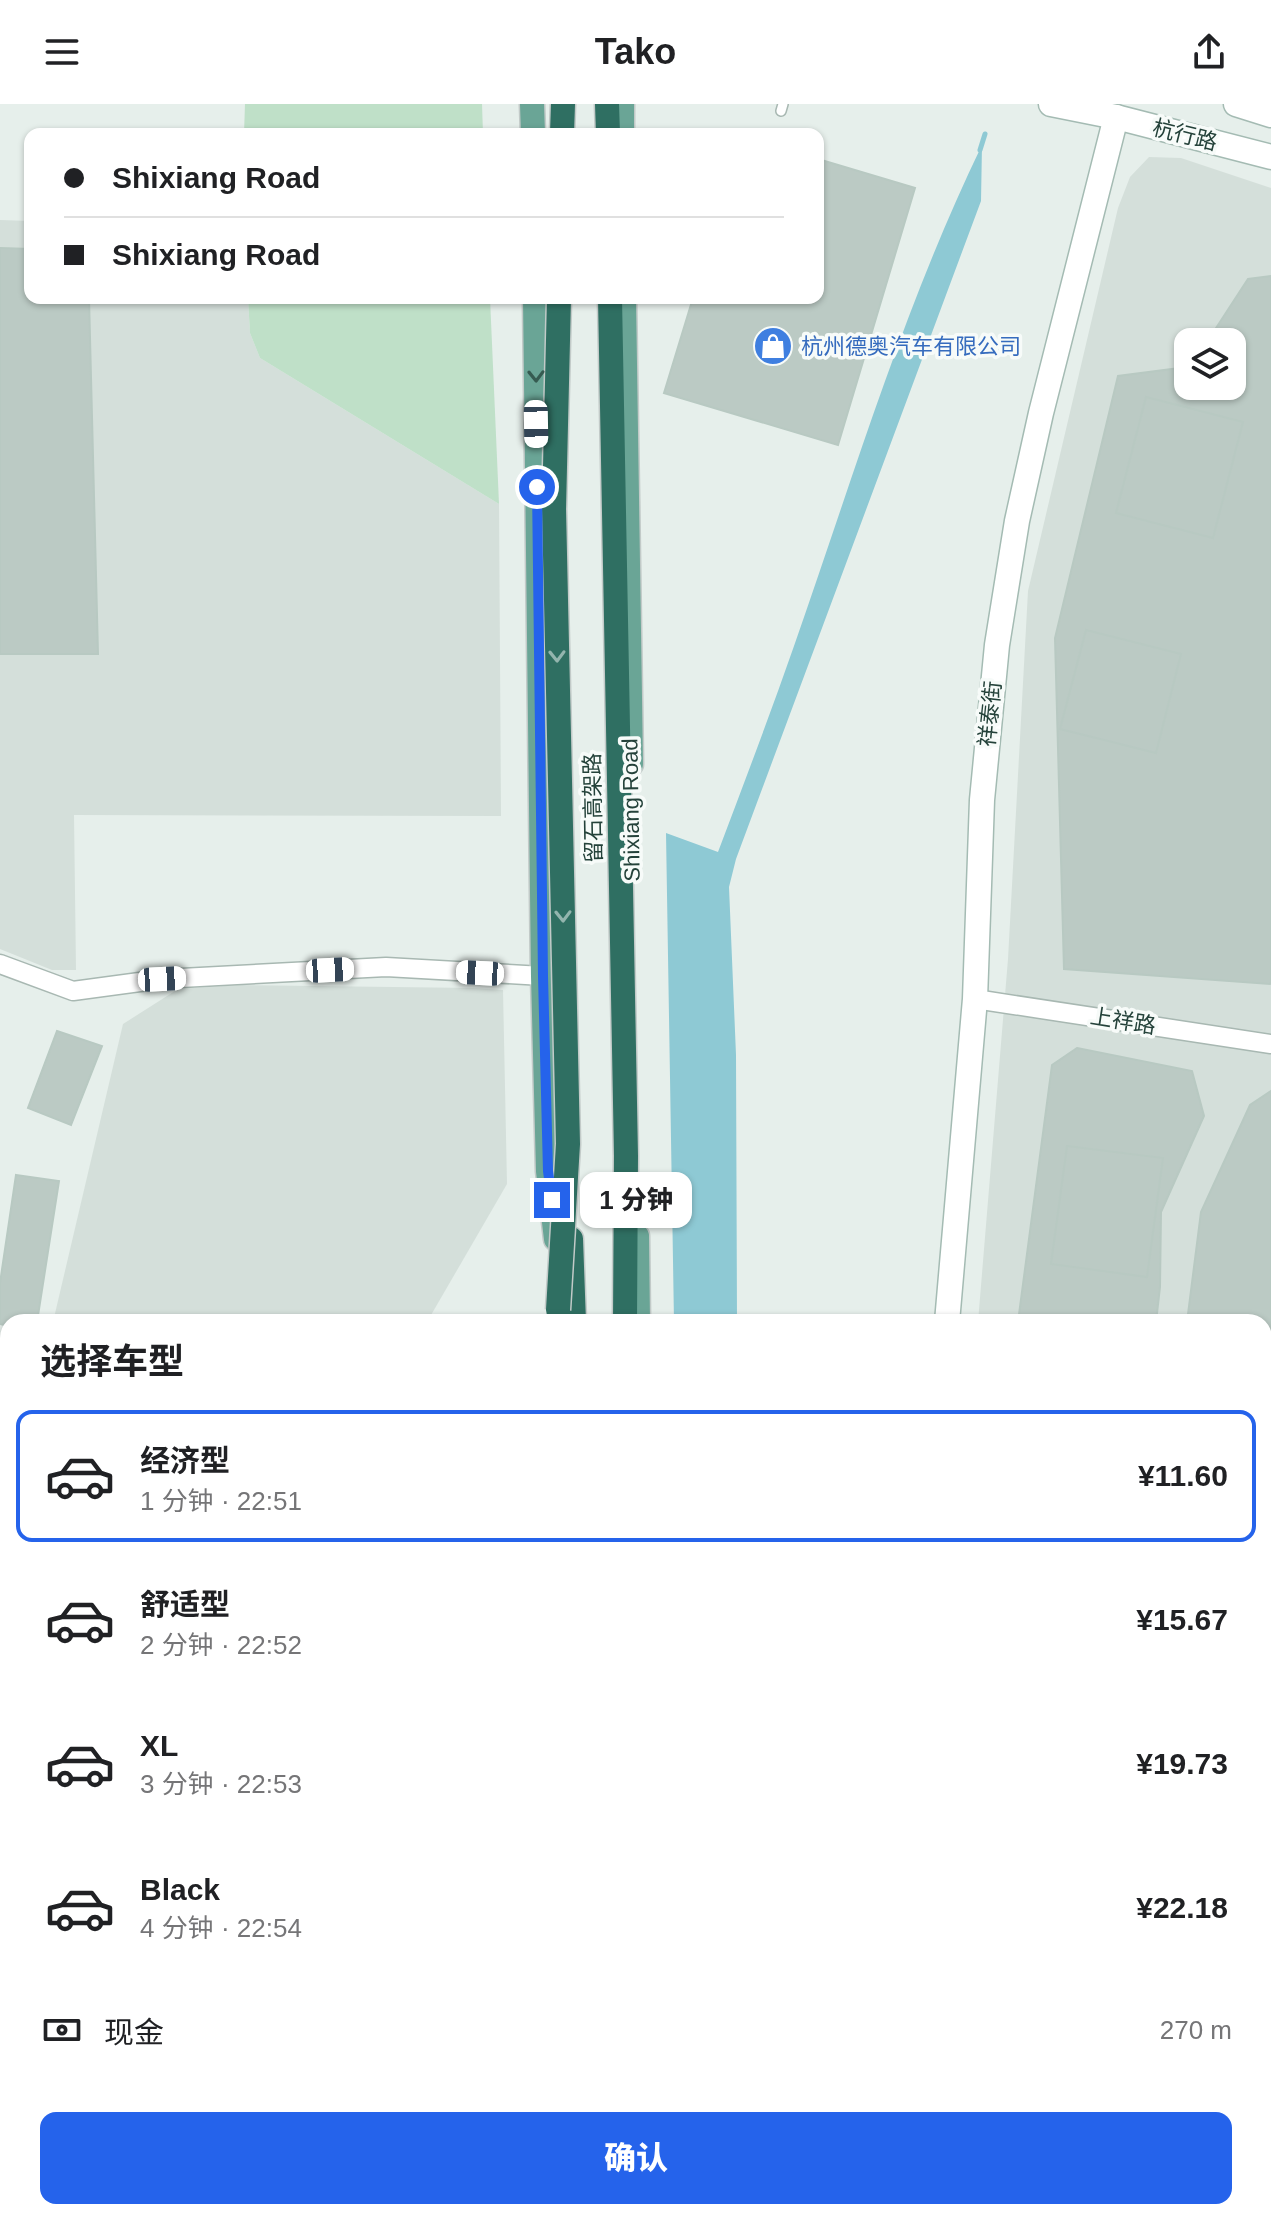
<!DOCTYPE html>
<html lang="zh">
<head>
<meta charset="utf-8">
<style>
  body { margin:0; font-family:Arial,"Noto Sans SC",sans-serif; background:#f2f2f2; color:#202124; height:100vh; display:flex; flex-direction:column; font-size:30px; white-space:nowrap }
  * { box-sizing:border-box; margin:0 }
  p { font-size:26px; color:#757577 }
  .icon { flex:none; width:44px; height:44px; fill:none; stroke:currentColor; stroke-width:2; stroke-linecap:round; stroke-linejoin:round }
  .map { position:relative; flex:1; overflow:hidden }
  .side { position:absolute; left:0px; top:1210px; width:1272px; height:906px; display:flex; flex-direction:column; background:#fff; border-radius:24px 24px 0 0; box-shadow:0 2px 6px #0004 }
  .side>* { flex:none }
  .hud { position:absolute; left:24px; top:24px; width:800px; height:176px; border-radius:16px; box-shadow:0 2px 6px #0004; display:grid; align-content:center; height:176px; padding:0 40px; background:#fff }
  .tools { position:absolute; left:1174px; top:224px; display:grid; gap:16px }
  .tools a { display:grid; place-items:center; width:72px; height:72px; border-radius:16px; background:#fff; box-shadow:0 2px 6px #0004; font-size:40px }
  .end { position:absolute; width:36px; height:36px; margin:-18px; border:10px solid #2563eb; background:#fff; box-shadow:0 0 0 4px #fff }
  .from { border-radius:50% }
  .bubble { position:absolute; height:56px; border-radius:16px; background:#fff; box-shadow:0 2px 6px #0004; font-size:26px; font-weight:800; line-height:56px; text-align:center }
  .car { position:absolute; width:24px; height:48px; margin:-24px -12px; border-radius:10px; box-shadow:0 0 6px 2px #0007; background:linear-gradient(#fff 24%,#345 0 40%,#fff 0 76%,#345 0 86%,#fff 0) }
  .hud b { display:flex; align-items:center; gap:28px; height:76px; font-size:30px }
  .hud b+b { border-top:2px solid #e0e0e0 }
  .hud i { width:20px; height:20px; background:#202124 }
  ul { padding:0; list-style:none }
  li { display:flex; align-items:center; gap:24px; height:132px; margin:0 16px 12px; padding:0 24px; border:4px solid transparent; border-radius:16px }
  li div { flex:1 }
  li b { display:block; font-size:30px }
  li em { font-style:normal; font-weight:800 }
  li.selected { border-color:#2563eb }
  li>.icon { width:72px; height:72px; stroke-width:1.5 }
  h2 { padding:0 40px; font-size:36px; line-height:96px }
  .pay { display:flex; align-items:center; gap:20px; height:88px; padding:0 40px; font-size:30px }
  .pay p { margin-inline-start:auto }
  .button { display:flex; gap:16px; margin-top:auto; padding:16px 40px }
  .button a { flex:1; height:92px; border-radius:16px; background:#2563eb; color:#fff; font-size:32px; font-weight:800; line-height:92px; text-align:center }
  header { display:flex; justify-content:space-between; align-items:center; height:104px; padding:0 40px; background:#fff; font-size:36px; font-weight:800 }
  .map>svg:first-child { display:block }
</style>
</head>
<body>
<header><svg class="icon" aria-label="menu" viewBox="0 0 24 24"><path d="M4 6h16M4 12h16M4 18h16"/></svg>Tako<svg class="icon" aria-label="share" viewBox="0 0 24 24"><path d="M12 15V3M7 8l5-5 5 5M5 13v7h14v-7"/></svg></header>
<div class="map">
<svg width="1271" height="2115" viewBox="0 0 1271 2115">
  <rect width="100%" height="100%" fill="#e6efeb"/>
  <g fill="#d4dfda" fill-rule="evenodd">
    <path d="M1149,53L1181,54L1271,84V1493L1264,1491V1218H978L1008,855L1028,487L1118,104L1130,73ZM1188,238H1232V282H1188Z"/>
    <path d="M0,116L30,117V194H248L250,229L260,254L499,400L501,712L74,711L76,866H52L0,845Z"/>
    <path d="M241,881L473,884L503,886L507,1080L427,1218H53L123,920L178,885Z"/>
    <path d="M0,1542L8,1544V1847L0,1868Z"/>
    <path d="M272,2108H488V2115H270Z"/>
    <path d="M865,2108H948L969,2115H863Z"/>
  </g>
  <g fill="#bfe0c8">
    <path d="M245,0H482L483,30H244Z"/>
    <path d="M248,194H490L499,400L260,254L250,229Z"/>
    <path d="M871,2108H917L937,2115H869Z"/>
  </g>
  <g fill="#8ec9d4">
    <path d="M982,41L981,97L736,755L729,783L736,951L737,1218H674L666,729L718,748C744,679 770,611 794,542C853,374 904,202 982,41Z"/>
    <path d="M0,1261L8,1262V1303L0,1302Z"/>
    <path d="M1264,1522L1271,1523V1577L1264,1576Z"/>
    <path d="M186,2108H243L240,2115H183Z"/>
  </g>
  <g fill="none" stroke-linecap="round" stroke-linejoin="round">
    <path stroke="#8ec9d4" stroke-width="5" d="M980,46L985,30"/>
  </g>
  <g fill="#bbcac4" stroke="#b8c9c2" stroke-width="2">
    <path d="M818,55L915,84L838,341L664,289L693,194H818Z"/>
    <path d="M0,144L30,145V194H89L98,550H0Z"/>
    <path d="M1271,172V878L1270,880L1064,865L1055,534L1118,272L1188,263V282H1232V238H1207L1248,175Z"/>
    <path d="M1146,293L1243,318L1213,434L1116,409Z"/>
    <path d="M1086,526L1181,550L1156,649L1060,625Z"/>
    <path d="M57,927L102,942L71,1021L28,1004Z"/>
    <path d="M1077,944L1192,967L1204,1012L1161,1108L1160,1183L1156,1218H1018L1052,961Z"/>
    <path d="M1271,987V1284L1264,1339V1218H1187L1201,1108L1250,1001Z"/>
    <path d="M1067,1042L1163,1054L1147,1173L1051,1160Z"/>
    <path d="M16,1071L59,1077L37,1218H8V1222L0,1220V1179Z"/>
    <path d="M1271,1866V1948L1264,1946V1891Z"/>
    <path d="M1264,2048L1271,2050V2071L1264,2095Z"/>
    <path d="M1210,2108H1260L1258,2115H1208Z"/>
  </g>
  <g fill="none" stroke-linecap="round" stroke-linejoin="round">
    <g stroke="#a8b8b2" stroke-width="12">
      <g id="lane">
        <path d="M781,7L783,0"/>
        <path d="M1264,1789L1271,1791"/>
      </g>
    </g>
    <g stroke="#a8b8b2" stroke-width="21">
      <g id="street">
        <path d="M0,860L73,887L162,875L386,863L543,872"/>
        <path d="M975,895L1271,940"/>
        <path d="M1264,1615L1271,1586"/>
        <path d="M1054,2108L1075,2115"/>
      </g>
    </g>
    <g stroke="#a4bbb3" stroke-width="27">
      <g id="secondary">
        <path d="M1051,0L1116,13L1271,53"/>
        <path d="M1236,0L1271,11"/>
        <path d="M947,1218L975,895L982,696L997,541L1017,417L1041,309L1116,13"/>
        <path d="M0,1457L8,1458"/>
        <path d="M0,1488L8,1489"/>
        <path d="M1264,1648L1271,1649"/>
        <path d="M1264,1703L1271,1704"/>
        <path d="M810,2115L812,2108"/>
      </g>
    </g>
    <g stroke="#c2cac8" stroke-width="27">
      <g id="primary">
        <path d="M532,0L533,30"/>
        <path d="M622,0V30"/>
        <path d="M535,194L543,872L548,1067L556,1135"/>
        <path d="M624,194L631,660"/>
        <path d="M637,1132L638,1218"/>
        <path d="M552,2115V2108"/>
      </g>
    </g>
    <g stroke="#c2cac8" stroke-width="27">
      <g id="highway">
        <path d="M607,0L608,30"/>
        <path d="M562,30L563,0"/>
        <path d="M610,194L626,1052L625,1218"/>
        <path d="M571,1135L574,1218"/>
        <path d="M537,2115V2108"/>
        <path d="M569,2115V2108"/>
        <path d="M607,2115L609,2108"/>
        <path d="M629,2115V2108"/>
      </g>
    </g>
    <g stroke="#86b3a5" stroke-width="3" stroke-dasharray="4 6" stroke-linecap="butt">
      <path d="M1264,1952L1271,1954"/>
      <path d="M1264,2032L1271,2033"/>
      <path d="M1142,2115L1144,2108"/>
    </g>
    <use href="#lane" stroke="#fff" stroke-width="9"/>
    <use href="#street" stroke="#fff" stroke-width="18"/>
    <use href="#secondary" stroke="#fff" stroke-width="24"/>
    <use href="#primary" stroke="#6aa596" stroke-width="24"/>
    <use href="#highway" stroke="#2f6f62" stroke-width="24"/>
    <g stroke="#c2cac8" stroke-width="27" stroke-linecap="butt">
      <path id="highway-bridge" d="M558,1206L568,1040L554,405L559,194"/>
    </g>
    <use href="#highway-bridge" stroke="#2f6f62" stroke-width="24"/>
  </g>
  <defs><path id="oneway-chevron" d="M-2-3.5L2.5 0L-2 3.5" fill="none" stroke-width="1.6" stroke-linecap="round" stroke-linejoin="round" transform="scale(2)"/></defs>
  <use stroke="#365b51" href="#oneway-chevron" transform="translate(536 272) rotate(89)"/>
  <g stroke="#93b5ae">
    <use href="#oneway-chevron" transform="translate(557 552) rotate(89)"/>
    <use href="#oneway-chevron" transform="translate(563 812) rotate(89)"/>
  </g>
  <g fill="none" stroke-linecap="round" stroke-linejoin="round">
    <path stroke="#2563eb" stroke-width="10" d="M537,383L543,872L548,1067L552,1096"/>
  </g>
  <defs>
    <g id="shop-disc" transform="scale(2)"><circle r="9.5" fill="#3f7fe0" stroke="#f7fbf9"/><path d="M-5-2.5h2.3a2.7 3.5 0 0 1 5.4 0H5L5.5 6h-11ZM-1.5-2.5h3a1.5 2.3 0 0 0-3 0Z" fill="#fff"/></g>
  </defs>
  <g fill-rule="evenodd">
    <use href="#shop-disc" x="773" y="242"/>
  </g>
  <g text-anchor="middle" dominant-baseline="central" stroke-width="7" stroke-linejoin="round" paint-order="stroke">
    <g font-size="22" fill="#24423a" stroke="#f7fbf9">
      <text transform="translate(1185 31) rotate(14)">杭行路</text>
      <text transform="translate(990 610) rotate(-84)">祥泰街</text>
      <text transform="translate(593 704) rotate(-91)">留石高架路</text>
      <text transform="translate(631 706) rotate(-91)">Shixiang Road</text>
      <text transform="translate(1123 917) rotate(9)">上祥路</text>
    </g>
    <g font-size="22" fill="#366cbe" stroke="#f7fbf9" text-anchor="start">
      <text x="801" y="242">杭州德奥汽车有限公司</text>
    </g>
  </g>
</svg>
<div class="tools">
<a><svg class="icon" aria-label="layers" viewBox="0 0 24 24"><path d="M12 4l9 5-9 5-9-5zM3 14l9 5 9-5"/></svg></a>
</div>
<i class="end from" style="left:537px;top:383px"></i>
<i class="end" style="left:552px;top:1096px"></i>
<div class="bubble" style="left:580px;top:1068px;width:112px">1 分钟</div>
<i class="car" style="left:536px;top:320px;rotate:179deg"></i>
<i class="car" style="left:330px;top:866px;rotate:87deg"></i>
<i class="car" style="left:480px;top:869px;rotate:273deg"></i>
<i class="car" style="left:162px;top:875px;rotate:87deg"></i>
<div class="hud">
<b><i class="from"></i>Shixiang Road</b>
<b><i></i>Shixiang Road</b>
</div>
<section class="side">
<h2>选择车型</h2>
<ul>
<li class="selected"><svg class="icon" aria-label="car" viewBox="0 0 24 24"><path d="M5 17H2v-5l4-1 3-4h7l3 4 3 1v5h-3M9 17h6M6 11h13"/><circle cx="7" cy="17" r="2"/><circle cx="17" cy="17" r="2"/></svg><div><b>经济型</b><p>1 分钟 · 22:51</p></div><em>¥11.60</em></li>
<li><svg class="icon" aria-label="car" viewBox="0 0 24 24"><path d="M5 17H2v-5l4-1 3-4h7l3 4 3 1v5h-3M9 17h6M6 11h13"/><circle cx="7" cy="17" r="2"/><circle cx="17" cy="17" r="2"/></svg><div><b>舒适型</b><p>2 分钟 · 22:52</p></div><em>¥15.67</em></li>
<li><svg class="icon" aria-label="car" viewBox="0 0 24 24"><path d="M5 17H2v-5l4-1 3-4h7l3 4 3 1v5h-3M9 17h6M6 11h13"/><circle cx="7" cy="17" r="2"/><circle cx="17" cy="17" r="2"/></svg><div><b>XL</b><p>3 分钟 · 22:53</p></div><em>¥19.73</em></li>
<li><svg class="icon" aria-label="car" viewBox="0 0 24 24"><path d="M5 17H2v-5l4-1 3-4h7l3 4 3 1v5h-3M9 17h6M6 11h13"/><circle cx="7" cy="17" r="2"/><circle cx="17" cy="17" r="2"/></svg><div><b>Black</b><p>4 分钟 · 22:54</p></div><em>¥22.18</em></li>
</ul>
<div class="pay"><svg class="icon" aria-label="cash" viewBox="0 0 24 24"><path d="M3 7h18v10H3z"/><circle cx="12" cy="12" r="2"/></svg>现金<p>270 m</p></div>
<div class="button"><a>确认</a></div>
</section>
</div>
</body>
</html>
